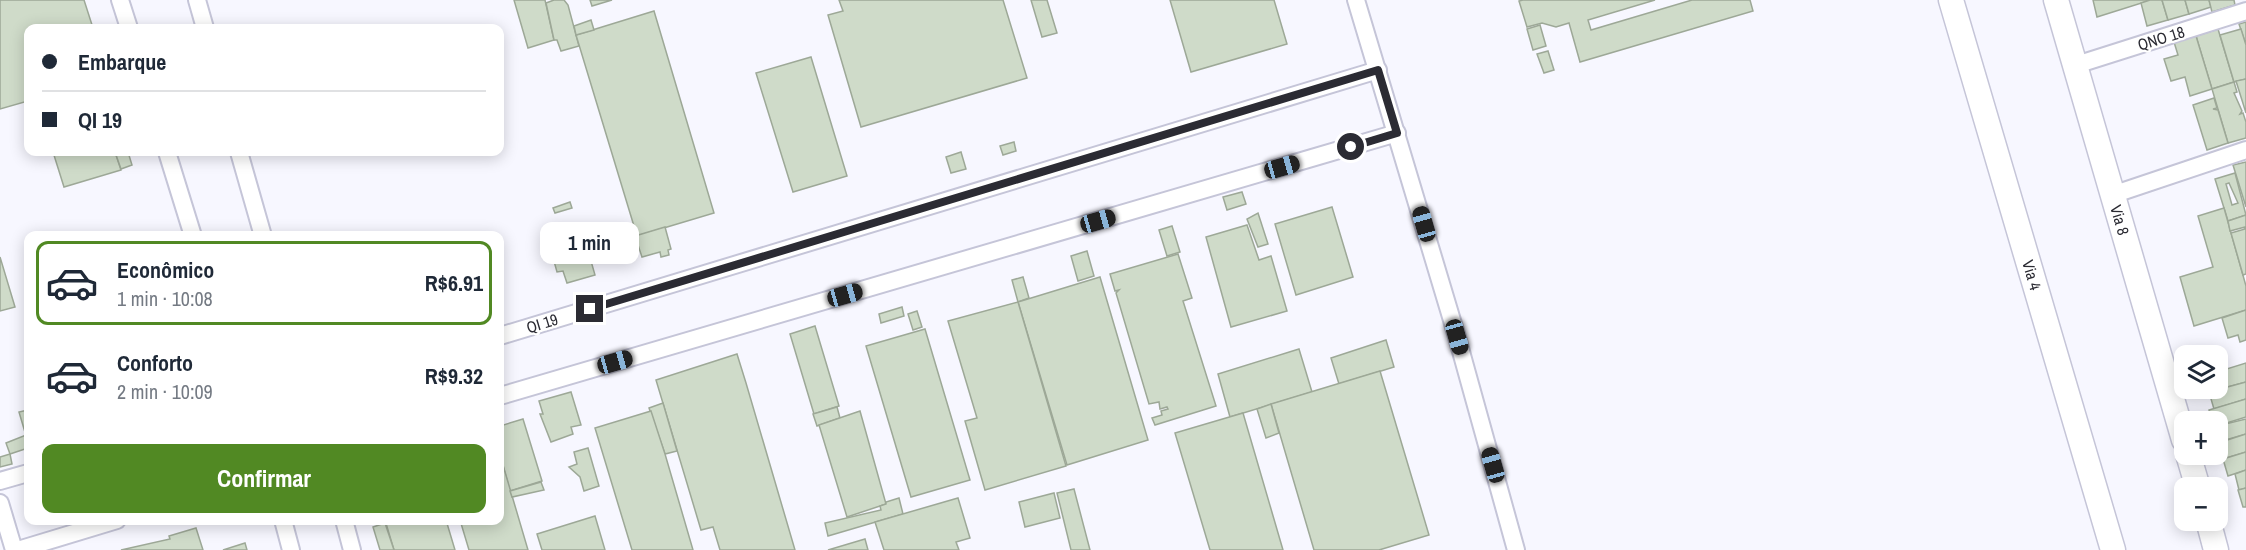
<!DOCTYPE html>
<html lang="pt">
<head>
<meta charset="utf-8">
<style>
  body { margin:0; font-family:"Archivo Narrow",sans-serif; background:#f2f2f3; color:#1f2937; height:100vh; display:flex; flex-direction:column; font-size:22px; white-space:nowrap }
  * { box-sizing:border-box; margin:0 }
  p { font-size:20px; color:#747a83 }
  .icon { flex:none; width:33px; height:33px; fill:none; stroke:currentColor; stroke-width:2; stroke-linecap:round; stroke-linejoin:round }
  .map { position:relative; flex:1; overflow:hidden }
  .drawer { position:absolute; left:24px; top:231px; width:480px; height:294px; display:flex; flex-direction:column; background:#fff; border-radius:12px; box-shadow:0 3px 15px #0003 }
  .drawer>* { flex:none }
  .guide { position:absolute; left:24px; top:24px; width:480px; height:132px; border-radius:12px; box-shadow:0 3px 15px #0003; display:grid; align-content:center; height:132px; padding:0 18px; background:#fff }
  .buttons { position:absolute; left:2174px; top:345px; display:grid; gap:12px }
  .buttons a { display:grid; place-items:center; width:54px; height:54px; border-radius:12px; background:#fff; box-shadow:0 3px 15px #0003; font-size:30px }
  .end { position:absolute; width:27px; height:27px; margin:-14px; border:8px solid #2b2b33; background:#fff; box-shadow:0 0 0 3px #fff }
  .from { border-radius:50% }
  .bubble { position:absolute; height:42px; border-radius:12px; background:#fff; box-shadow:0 3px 15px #0003; font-size:20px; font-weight:700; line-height:42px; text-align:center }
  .car { position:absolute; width:18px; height:36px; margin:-18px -9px; border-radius:8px; box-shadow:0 0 4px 2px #0007; background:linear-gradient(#222 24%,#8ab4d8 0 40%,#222 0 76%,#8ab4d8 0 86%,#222 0) }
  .guide b { display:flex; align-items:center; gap:21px; height:57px; font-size:22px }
  .guide b+b { border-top:2px solid #e0e1e3 }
  .guide i { width:15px; height:15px; background:#1f2937 }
  ul { padding:10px 0 0; list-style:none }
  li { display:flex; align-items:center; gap:18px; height:84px; margin:0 12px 9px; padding:0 6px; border:3px solid transparent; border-radius:12px }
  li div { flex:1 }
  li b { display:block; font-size:22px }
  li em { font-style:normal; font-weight:700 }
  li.active { border-color:#518923 }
  li>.icon { width:54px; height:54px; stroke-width:1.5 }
  .primary-button { display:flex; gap:12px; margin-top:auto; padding:12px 18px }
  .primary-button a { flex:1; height:69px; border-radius:12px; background:#518923; color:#fff; font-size:24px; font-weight:700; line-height:69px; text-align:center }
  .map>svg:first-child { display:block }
</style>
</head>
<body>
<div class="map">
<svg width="2246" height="550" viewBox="0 0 2246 550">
  <rect width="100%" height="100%" fill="#f7f7ff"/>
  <g fill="#cfdbc9" stroke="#9da897" stroke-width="1.5" fill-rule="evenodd">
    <path d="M0,0H84L93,28H28V101L0,109Z"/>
    <path d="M514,0H545L554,40L528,48Z"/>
    <path d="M554,0H564L568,5L579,46L561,51L557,40H554L546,3Z"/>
    <path d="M590,0H612L592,6Z"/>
    <path d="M839,0H1003L1027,78L861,127L828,15L843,11Z"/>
    <path d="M1031,0H1047L1057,33L1042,37Z"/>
    <path d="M1170,0H1274L1287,44L1191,72Z"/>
    <path d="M1523,0H1655L1588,20L1591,30L1692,0H1750L1753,11L1580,62L1569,23L1556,27L1542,23L1527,27L1519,1Z"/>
    <path d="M2093,0H2148V1L2097,17Z"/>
    <path d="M2150,0H2162L2168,20L2147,26L2141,3Z"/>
    <path d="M2162,0H2185L2189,14L2168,20Z"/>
    <path d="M2185,0H2209L2211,7L2189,14Z"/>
    <path d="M2209,0H2234L2235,5L2212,12Z"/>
    <path d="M654,11L714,213L637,236L576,35Z"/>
    <path d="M591,20L594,30L576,35L574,26Z"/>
    <path d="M2246,22V45L2239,24Z"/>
    <path d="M1540,25L1546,46L1533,50L1527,29Z"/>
    <path d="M2218,29L2234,82L2212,89L2196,36Z"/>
    <path d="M2241,29L2246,45V79L2234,82L2220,35Z"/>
    <path d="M2196,36L2212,89L2190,96L2185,77L2171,81L2164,59L2178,55L2174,42Z"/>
    <path d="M1548,51L1554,70L1544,73L1537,54Z"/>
    <path d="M811,57L847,176L793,192L756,73Z"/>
    <path d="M2246,79V113L2236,81Z"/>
    <path d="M2234,82L2237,92L2234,93L2242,111L2240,114L2243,113L2246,122V138L2228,143L2212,89Z"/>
    <path d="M2214,98L2217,108L2213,109L2218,110L2228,143L2207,150L2193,105Z"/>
    <path d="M1014,142L1016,151L1003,155L1000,146Z"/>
    <path d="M53,152H115L121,170L64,187Z"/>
    <path d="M115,152H128L132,165L121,169Z"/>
    <path d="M961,152L966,169L951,173L946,157Z"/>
    <path d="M2246,162V207L2233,165Z"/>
    <path d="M2235,173L2246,215L2228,221L2215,179ZM2229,183L2238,203L2232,205L2226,184Z"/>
    <path d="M1242,192L1246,204L1227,210L1223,197Z"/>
    <path d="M570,202L572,208L555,213L553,208Z"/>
    <path d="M1332,207L1353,277L1296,295L1275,224Z"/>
    <path d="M2224,208L2246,286V310L2194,326L2180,277L2213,267L2198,216Z"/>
    <path d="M1258,213L1268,244L1258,247L1247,219Z"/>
    <path d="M2246,215V274L2243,275L2231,233L2245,229V227L2230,231L2228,221Z"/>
    <path d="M1247,225L1259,260L1271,256L1287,311L1231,327L1206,237Z"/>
    <path d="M1172,226L1180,252L1167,256L1159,230Z"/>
    <path d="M665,227L671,249L668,250L669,255L661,257L660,252L642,257L635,236Z"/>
    <path d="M582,249L586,262L591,261L595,275L567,283L563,271L557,272L552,254L563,251L564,255Z"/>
    <path d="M1087,251L1094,276L1078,281L1071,256Z"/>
    <path d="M1178,254L1192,298L1183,301L1216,406L1155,425L1152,418L1162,415L1161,411L1168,409L1167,407L1160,409L1159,402L1149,404L1116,293L1119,290L1115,291L1110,274Z"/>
    <path d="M0,257L15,307L0,311Z"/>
    <path d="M1023,277L1029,298L1018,302L1012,280Z"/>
    <path d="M1100,277L1148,440L1067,465L1018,302Z"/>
    <path d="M1018,302L1066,466L985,490L965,421L977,418L948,321Z"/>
    <path d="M902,307L904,316L881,323L879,314Z"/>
    <path d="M2246,310V340L2240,342L2238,335L2228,338L2222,318Z"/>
    <path d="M917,311L922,327L913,330L908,314Z"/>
    <path d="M815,326L839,406L814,414L790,334Z"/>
    <path d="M925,329L970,480L911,497L866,346Z"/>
    <path d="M1386,340L1394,367L1339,384L1331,358Z"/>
    <path d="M1299,349L1312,392L1230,417L1218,374Z"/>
    <path d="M737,354L746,383L795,550H720L713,527L701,530L656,380Z"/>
    <path d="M2246,363V382L2209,392L2208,388H2217V372Z"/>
    <path d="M1380,371L1429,535L1379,550H1314L1271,404Z"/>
    <path d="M2246,382V399L2214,409L2209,392Z"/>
    <path d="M571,392L581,425L571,427L573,434L551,442L540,414H543L539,401Z"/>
    <path d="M2246,399V417L2217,426V422H2212L2209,410Z"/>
    <path d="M663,403L677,451L665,454L649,408Z"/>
    <path d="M1271,404L1279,433L1266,438L1257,409Z"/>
    <path d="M837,407L840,418L817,426L813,414Z"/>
    <path d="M28,410V438L27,439L19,412Z"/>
    <path d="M651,411L665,454L693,550H632L595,428Z"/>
    <path d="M860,411L886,504L847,517L819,425Z"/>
    <path d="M1243,413L1283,550H1210L1175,433Z"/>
    <path d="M523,419L542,481L510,491L500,455V426Z"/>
    <path d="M2246,419V434L2219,442L2217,426Z"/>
    <path d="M2246,434V452L2223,459L2218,443Z"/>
    <path d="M26,435L28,448L10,454L6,443Z"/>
    <path d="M588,448L599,486L584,491L580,477L569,467L577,464L574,452Z"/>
    <path d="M2246,452V470L2228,476L2223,459Z"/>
    <path d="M10,454L12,464L0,467V457Z"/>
    <path d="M500,455L528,550H469L460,520H500Z"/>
    <path d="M2246,470V488L2239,490L2235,474Z"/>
    <path d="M541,482L544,490L512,497L510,491Z"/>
    <path d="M2246,488V507H2243L2238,490Z"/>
    <path d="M1074,489L1090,550H1071L1057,493Z"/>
    <path d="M1054,493L1060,518L1025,527L1019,502Z"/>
    <path d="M899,498L903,514L828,536L825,523L881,510L880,506L886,504V502Z"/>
    <path d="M958,498L970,538L956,542L959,550H884L875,522Z"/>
    <path d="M595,516L605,550H542L537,534Z"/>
    <path d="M385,520H446L455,550H394Z"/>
    <path d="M385,523L394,550H380L373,527Z"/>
    <path d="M196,528L203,550H121L170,539L169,536Z"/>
    <path d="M865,539L868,550H828Z"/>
    <path d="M245,543L247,550H223Z"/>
  </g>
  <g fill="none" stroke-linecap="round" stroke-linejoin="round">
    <g stroke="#c5c5d8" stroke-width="20">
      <g id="street">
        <path d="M120,0L129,28"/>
        <path d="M197,0L205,28"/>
        <path d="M1356,0L1457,337L1516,550"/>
        <path d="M2076,65L2246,11"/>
        <path d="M167,152L193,236"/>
        <path d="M239,152L263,236"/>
        <path d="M2112,195L2246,150"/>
        <path d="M500,336L1378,70"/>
        <path d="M500,396L1397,133"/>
        <path d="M0,481L28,473"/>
        <path d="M0,503L14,550"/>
        <path d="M283,520L291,550"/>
        <path d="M344,520L352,550"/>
        <path d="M18,550L117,520"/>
      </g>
    </g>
    <g stroke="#c5c5d8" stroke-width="27">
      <g id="secondary">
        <path d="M1951,0L2113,550"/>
        <path d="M2056,0L2184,440"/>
        <path d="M2188,454L2198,488"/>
        <path d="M2208,520L2216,550"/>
      </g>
    </g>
    <use href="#street" stroke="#fff" stroke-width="16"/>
    <use href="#secondary" stroke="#fff" stroke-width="24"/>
  </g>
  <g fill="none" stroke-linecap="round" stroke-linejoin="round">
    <path stroke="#2b2b33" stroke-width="8" d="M590,309L1378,70L1397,133L1351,147"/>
  </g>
  <g text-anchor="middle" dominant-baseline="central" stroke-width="4.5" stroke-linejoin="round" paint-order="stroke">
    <g font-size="16" fill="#2b2b33" stroke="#fff">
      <text transform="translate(2161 38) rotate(-17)">QNO 18</text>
      <text transform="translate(2120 220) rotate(74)">Via 8</text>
      <text transform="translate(2032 275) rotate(74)">Via 4</text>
      <text transform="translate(542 323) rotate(-17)">QI 19</text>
    </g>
  </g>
</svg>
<div class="buttons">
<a><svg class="icon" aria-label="layers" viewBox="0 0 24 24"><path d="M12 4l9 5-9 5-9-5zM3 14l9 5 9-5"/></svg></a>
<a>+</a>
<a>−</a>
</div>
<i class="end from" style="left:1351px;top:147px"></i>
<i class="end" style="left:590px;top:309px"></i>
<div class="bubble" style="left:540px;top:222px;width:99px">1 min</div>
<i class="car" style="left:1282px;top:167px;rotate:74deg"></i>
<i class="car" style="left:1098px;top:221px;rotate:74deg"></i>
<i class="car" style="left:1424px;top:224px;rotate:344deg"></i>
<i class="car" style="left:845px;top:295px;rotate:74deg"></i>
<i class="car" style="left:1457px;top:337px;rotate:164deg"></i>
<i class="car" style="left:615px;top:362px;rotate:74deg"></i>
<i class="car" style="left:1493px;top:465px;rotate:344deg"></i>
<div class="guide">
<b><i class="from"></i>Embarque</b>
<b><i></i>QI 19</b>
</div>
<section class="drawer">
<ul>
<li class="active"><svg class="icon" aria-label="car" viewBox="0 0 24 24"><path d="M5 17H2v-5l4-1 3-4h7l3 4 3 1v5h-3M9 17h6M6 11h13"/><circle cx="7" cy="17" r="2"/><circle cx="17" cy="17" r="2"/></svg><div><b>Econômico</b><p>1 min · 10:08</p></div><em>R$6.91</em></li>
<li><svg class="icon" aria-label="car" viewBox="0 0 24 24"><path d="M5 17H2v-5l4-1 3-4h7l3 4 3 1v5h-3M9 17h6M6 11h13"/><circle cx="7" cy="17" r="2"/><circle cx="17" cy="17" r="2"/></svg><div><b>Conforto</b><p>2 min · 10:09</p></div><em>R$9.32</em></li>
</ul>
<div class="primary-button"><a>Confirmar</a></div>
</section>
</div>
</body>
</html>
